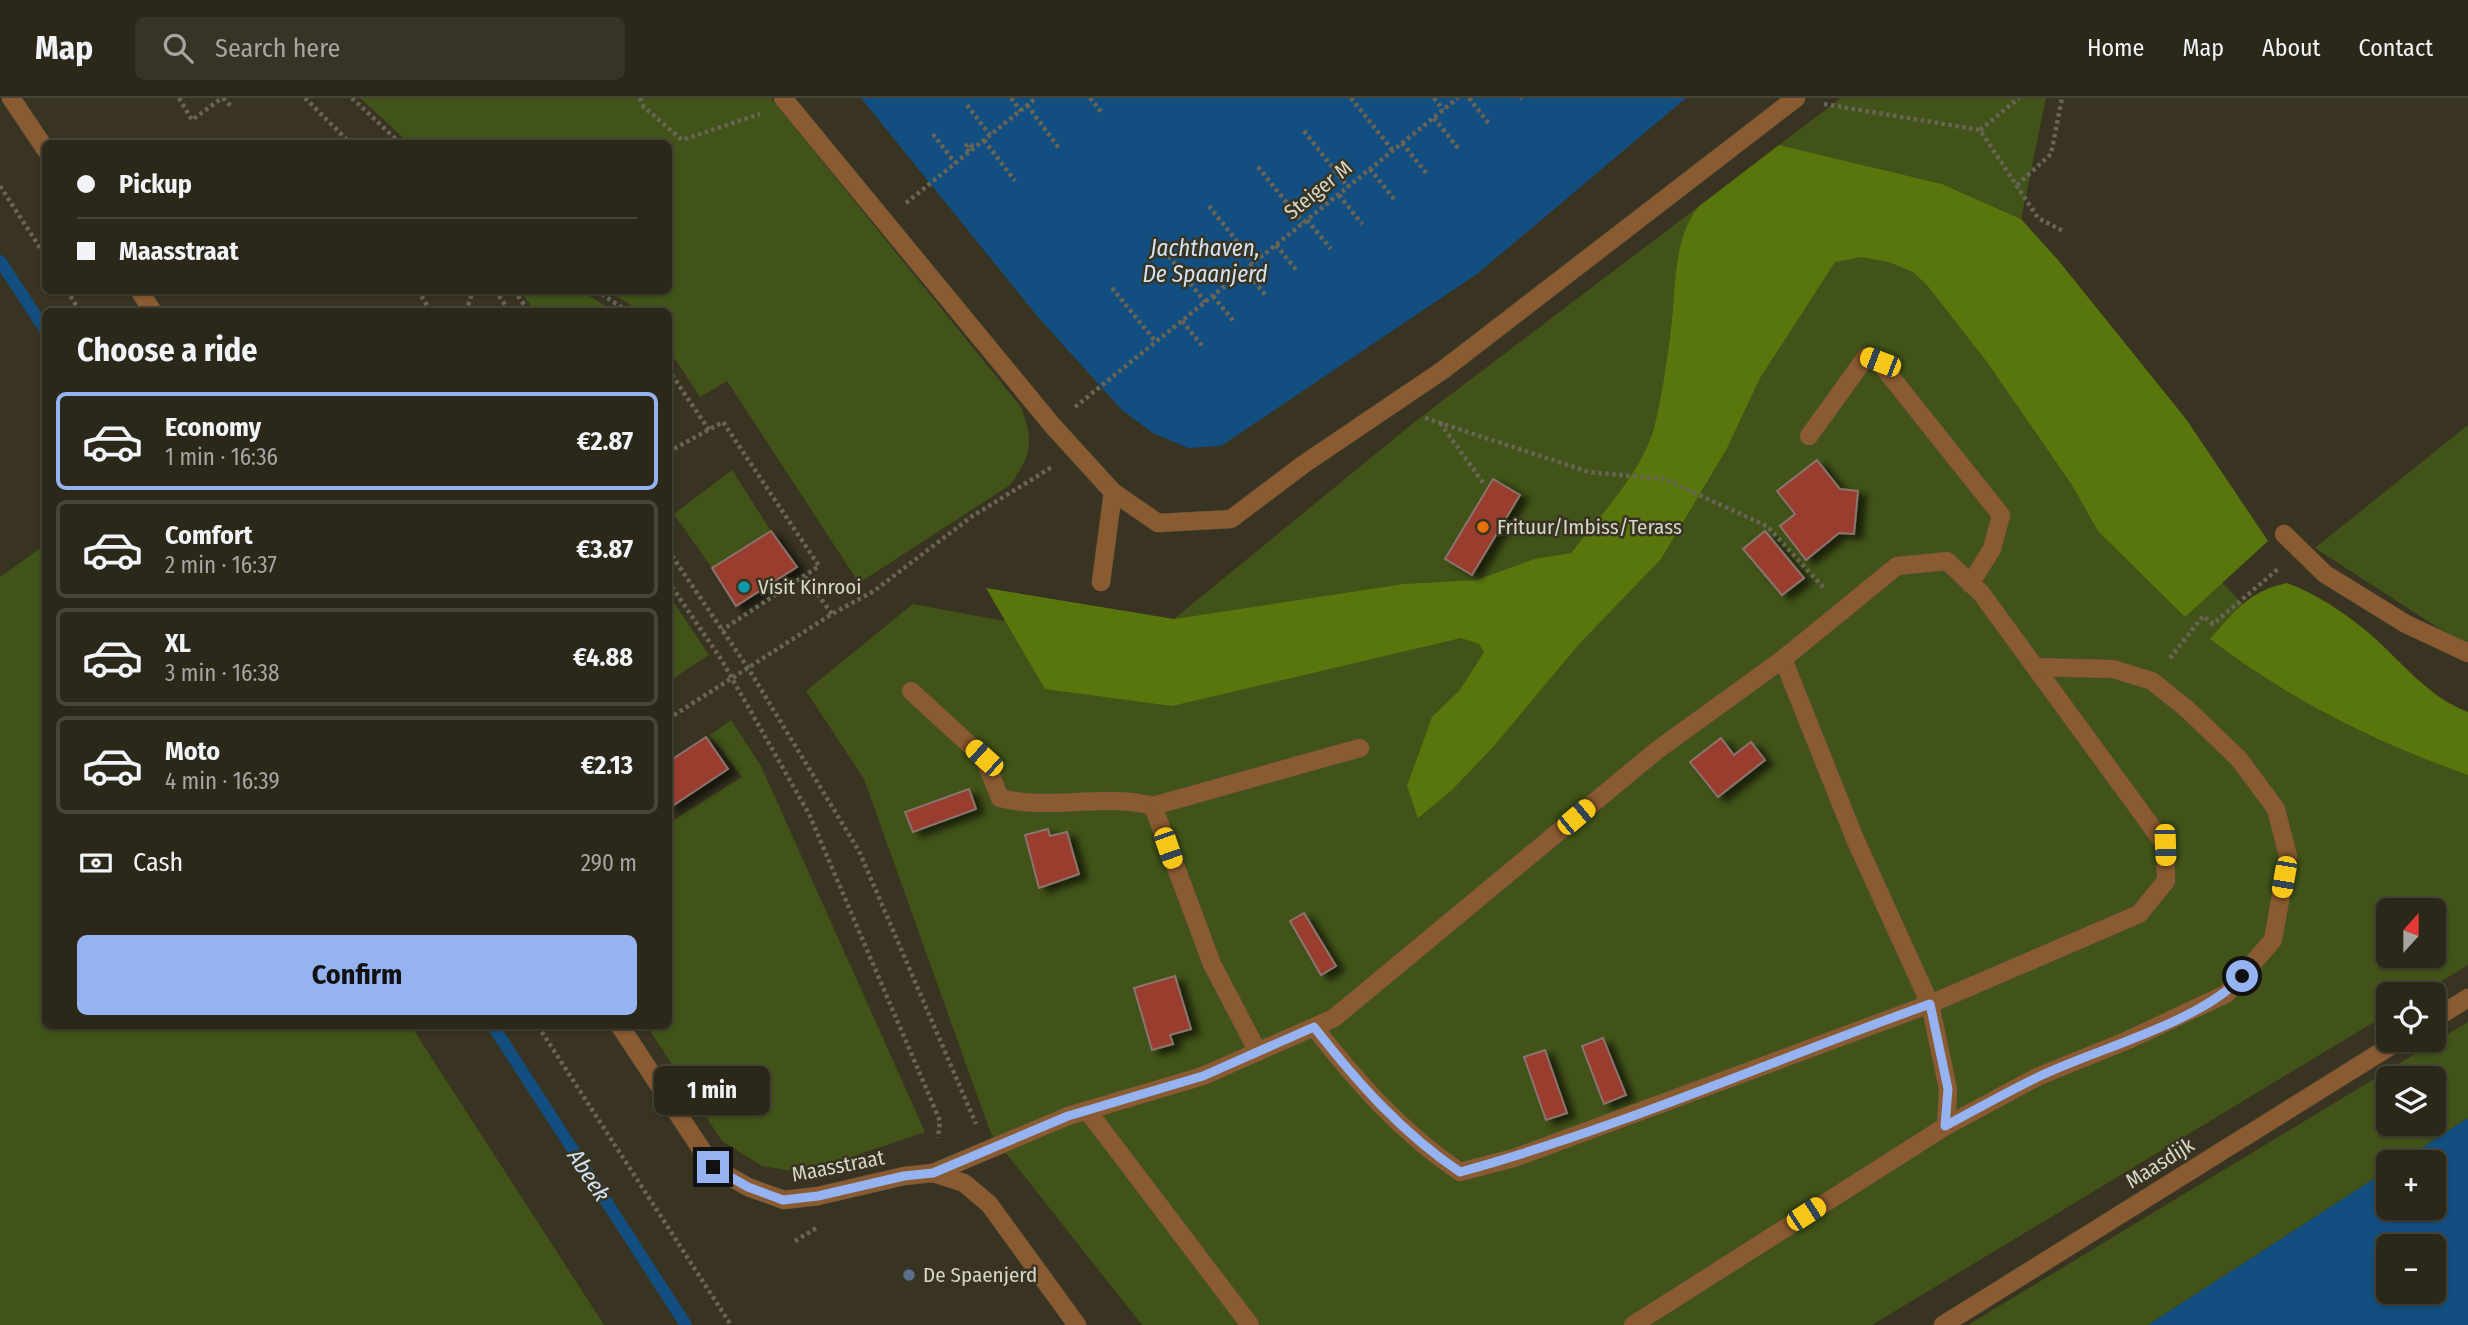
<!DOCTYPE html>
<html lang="en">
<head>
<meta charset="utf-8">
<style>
  body { margin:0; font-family:"Fira Sans Condensed",sans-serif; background:#373326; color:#f1f3f6; height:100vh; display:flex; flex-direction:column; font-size:26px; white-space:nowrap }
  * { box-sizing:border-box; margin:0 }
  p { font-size:23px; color:#a6a5a2 }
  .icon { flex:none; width:38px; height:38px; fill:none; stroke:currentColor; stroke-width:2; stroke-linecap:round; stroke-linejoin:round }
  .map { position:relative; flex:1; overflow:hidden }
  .panel { position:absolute; left:42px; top:210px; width:630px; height:721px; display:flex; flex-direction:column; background:#2b2719; border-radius:10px; box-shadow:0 2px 5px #0004,0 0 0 2px #474438 }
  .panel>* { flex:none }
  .guide { position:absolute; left:42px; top:42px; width:630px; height:154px; border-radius:10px; box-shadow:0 2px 5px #0004,0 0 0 2px #474438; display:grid; align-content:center; height:154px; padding:0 35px; background:#2b2719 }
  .needle { width:46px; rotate:21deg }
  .tools { position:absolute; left:2376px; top:800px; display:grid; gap:14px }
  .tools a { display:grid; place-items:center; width:70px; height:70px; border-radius:10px; background:#2b2719; box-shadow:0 2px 5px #0004,0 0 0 2px #474438; font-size:35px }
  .end { position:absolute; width:32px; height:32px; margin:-16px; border:9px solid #95b2f1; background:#111; box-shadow:0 0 0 4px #111 }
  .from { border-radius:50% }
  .bubble { position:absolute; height:49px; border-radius:10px; background:#2b2719; box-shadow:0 2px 5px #0004,0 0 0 2px #474438; font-size:23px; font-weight:700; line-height:49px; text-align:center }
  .car { position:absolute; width:21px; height:42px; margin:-21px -10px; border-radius:9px; box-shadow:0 0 5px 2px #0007; background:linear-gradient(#f5c518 24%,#345 0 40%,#f5c518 0 76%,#345 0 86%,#f5c518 0) }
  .guide b { display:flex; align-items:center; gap:24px; height:66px; font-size:26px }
  .guide b+b { border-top:2px solid #474438 }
  .guide i { width:18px; height:18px; background:#f1f3f6 }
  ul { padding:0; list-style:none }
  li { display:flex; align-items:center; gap:21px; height:98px; margin:0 14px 10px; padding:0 21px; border:4px solid #474438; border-radius:10px }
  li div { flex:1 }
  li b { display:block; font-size:26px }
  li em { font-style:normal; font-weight:700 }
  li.current { border-color:#95b2f1 }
  li>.icon { width:63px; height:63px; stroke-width:1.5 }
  h2 { padding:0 35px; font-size:32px; line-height:84px }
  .pay { display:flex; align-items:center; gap:18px; height:77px; padding:0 35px; font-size:26px }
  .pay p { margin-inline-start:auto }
  .cta { display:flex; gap:14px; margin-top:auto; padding:14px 35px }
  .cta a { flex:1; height:80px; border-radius:10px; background:#95b2f1; color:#111; font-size:28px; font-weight:700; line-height:80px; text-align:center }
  header { display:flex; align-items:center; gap:42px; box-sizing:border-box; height:98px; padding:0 35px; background:#2b2719; border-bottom:2px solid #474438 }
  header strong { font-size:33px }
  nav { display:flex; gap:38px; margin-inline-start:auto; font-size:24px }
  .search { width:490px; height:63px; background:#373326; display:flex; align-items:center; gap:18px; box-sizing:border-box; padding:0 24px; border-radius:10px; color:#a6a5a2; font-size:26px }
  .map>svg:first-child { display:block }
</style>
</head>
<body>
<header>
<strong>Map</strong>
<div class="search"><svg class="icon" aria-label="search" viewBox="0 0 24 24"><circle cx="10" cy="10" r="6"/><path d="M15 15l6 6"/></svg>Search here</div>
<nav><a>Home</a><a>Map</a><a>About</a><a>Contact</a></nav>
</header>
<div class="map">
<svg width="2468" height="1227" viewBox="0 0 2468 1227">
  <defs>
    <filter id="shadow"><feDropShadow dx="8" dy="4.5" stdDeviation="3.5" flood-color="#0009"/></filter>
  </defs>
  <rect width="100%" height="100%" fill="#393421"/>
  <g fill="#415318" fill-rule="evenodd">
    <path d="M360,0H771L1021,309C1034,345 1032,356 1010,387L859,485L727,283L700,299L669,252L668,214L640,213L609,193L668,192V46L409,45Z"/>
    <path d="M1841,0H2046L2021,121L1942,86L1779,47Z"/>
    <path d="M1698,109C1675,141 1676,183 1672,221C1668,256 1663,293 1655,326C1643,375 1600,417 1571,455L1534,461L1476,482L1403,486L1174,521L1417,322Z"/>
    <path d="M1797,118L1985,163L2164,423L2261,525L2468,641V867L2420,896H2389V915L1872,1227H1142L991,1036L864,681L806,593L913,506L1177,555L1540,510L1623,442ZM2389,812H2434V858H2389Z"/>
    <path d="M520,193H581L614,213H535Z"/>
    <path d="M2468,327V549L2315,450Z"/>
    <path d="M732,372L771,433L712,470L674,416Z"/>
    <path d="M45,447L46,928H411L604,1227H0V479Z"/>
    <path d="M668,496L709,557L669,583H668Z"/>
    <path d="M731,622L761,668L925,1034L804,1075L762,1068L722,1043L647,928H668L669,725L742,679L710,637Z"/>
    <path d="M2468,924V1020L2400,1064H2389V1071L2148,1227H1968ZM2389,980H2434V1026H2389Z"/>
  </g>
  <g fill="#59760c">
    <path d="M1779,47L1942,86L2021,121L2058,162L2186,321L2268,443L2185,519L2098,433L2072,387L1987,264L1927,187L1913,174L1889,164L1861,159L1835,164L1760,280L1726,352L1661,461L1580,545L1494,648L1452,692L1418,720L1407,688L1432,619L1460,592L1484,554L1479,546L1461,540L1172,608L1045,591L986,490L1174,521L1403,486L1476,482L1534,461L1571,455C1600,417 1643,374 1655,326C1663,293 1668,256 1672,221C1676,183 1674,141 1698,109Z"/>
    <path d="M2287,485C2317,496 2345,515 2370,536C2402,564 2428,599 2468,614V677C2372,643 2291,602 2210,541C2235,513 2249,493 2287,485Z"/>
  </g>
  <g fill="#134e80" fill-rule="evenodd">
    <path d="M861,0H1686L1477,176L1221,348L1188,350L1153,335L1122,312L1038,219Z"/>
    <path d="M2468,1020V1227H2148L2389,1071V1110H2434V1064H2400ZM2389,1148H2434V1194H2389Z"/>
  </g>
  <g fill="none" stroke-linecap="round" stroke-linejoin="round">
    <g stroke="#134e80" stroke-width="12">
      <path d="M0,163L46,233"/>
      <path d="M493,928L686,1227"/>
    </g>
  </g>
  <g fill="#993d2d" stroke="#8b736e" stroke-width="2" filter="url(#shadow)">
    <path d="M1817,362L1840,391L1858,393L1854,436L1839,435L1806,462L1780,428L1795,416L1777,393Z"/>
    <path d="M1493,381L1520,397L1472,477L1445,461Z"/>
    <path d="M771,433L797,469L736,508L712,470Z"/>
    <path d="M1765,433L1804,480L1782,497L1743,451Z"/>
    <path d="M706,639L728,671L668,711V664Z"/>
    <path d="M1721,640L1734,657L1751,644L1765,662L1718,699L1690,664Z"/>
    <path d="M969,691L976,711L913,734L905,714Z"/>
    <path d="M1048,731L1050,738L1067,734L1079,776L1039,790L1025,737Z"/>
    <path d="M1304,815L1336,868L1321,877L1290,823Z"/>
    <path d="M1175,878L1191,931L1170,937L1173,946L1152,952L1134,890Z"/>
    <path d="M1603,940L1626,997L1604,1006L1582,948Z"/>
    <path d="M1545,952L1567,1015L1546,1022L1524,959Z"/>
  </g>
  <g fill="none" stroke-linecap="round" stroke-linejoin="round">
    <g stroke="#56513f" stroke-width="19">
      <g id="minor">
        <path d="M11,0L46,52"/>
        <path d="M783,0L1052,327L1113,394L1158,425L1231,421L1304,366L1443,272L1796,0"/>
        <path d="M139,192L153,214"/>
        <path d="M1809,338L1866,259L1879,264L2001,417L1992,451L1970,486"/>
        <path d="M2284,436L2325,476L2406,526L2468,555"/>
        <path d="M1101,484L1113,394"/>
        <path d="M1783,561L1855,741L1930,906L1948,991L1946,1028"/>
        <path d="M911,593L984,660L1000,700C1051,713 1103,695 1153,708L1212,866L1258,954"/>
        <path d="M1153,708L1360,650"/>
        <path d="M2434,921L2468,900"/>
        <path d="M620,928L713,1069L748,1089L784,1102L818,1098L904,1078L933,1075L964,1085L989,1106L1077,1227"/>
        <path d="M1087,1012L1250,1227"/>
        <path d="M933,1075L1068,1018L1203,978L1334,920L1656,653L1783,561L1897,468L1947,463L1981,495L2165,747L2166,783L2139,816L1930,906L1514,1060L1460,1074C1402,1035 1357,984 1314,929"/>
        <path d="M1633,1227L1946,1028L2037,979L2128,942L2226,896L2273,842L2288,758L2276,711L2239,661L2187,611L2152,583L2113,571L2035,569"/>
        <path d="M1943,1227L2400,942"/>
      </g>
    </g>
    <g stroke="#696554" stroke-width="4.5" stroke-dasharray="3.5 3.5" stroke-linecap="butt">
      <path d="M179,0L192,22L222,0"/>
      <path d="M223,0L232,9"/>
      <path d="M305,0L351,46"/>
      <path d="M352,0L401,46"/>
      <path d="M640,0L644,9L682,42L760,16"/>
      <path d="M1011,0L1021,13"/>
      <path d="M1090,0L1102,15"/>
      <path d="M1351,0L1393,53"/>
      <path d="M1434,0L1443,12"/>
      <path d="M1469,0L1490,27"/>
      <path d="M1521,0L1522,1"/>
      <path d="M1824,6L1980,32L2038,120L2065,134"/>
      <path d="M967,7L990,37"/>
      <path d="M1027,7L1059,50"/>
      <path d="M1434,20L1458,50"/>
      <path d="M1980,32L2019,0"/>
      <path d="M1304,33L1348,89"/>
      <path d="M933,36L955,65"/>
      <path d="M984,42L1015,83"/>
      <path d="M1402,45L1427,76"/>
      <path d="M969,54L965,49L969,45L974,50"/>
      <path d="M1258,69L1303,125"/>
      <path d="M1370,71L1394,101"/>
      <path d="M2017,87L2051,56L2062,0"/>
      <path d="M0,88L46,159"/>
      <path d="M1339,97L1362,126"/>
      <path d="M906,105L1036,0"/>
      <path d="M1209,108L1254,165"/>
      <path d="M1307,122L1331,151"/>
      <path d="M1160,147L1205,204"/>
      <path d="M1276,147L1298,174"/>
      <path d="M1245,172L1267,199"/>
      <path d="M1112,190L1156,244"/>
      <path d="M67,192L80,214"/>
      <path d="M418,192L431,214"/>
      <path d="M495,192L510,214"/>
      <path d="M514,192L529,214"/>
      <path d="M596,192L628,214"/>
      <path d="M1213,198L1235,225"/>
      <path d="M466,214L473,192"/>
      <path d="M1182,223L1204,250"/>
      <path d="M668,271L709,332"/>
      <path d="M1075,309L1458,0"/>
      <path d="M1425,320L1589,374L1664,381L1767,428L1825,491"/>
      <path d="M1440,325L1484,386"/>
      <path d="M668,354L723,324L819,468L722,532"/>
      <path d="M668,452L748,570L859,753L976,1026"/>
      <path d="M805,479L832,516"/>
      <path d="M668,483L721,561L809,716L940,1023L938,1040"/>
      <path d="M2170,560L2203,518L2213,526L2278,471"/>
      <path d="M668,621L832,516L874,493L971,419L1052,369"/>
      <path d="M538,928L731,1227"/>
      <path d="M795,1143L818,1129"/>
    </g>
    <use href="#minor" stroke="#8a5a31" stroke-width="18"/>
  </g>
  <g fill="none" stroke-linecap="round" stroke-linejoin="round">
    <path stroke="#95b2f1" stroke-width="9" d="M713,1069L748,1089L783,1102L818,1098L904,1078L933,1075L1068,1018L1203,978L1314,929C1357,984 1402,1035 1460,1074C1620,1030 1773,962 1930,906L1948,991L1945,1028C1975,1012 2005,995 2036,980C2092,952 2203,924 2242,878"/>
  </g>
  <circle fill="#e8710a" stroke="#393421" stroke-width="2.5" cx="1483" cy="429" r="7"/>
  <circle fill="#0f9aa8" stroke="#393421" stroke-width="2.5" cx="744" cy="489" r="7"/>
  <circle fill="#5c6f8a" stroke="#393421" stroke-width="2.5" cx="909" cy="1177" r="7"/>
  <g text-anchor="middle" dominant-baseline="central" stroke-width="5" stroke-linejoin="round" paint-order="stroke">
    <g font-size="21" fill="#d8d5c9" stroke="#393421">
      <text transform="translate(1318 92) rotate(-39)">Steiger M</text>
      <text transform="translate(2160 1065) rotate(-32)">Maasdijk</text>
      <text transform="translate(838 1068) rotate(-11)">Maasstraat</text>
    </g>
    <g font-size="21" fill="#d8d5c9" stroke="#393421" text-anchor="start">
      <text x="1497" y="429">Frituur/Imbiss/Terass</text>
      <text x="758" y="489">Visit Kinrooi</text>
      <text x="923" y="1177">De Spaenjerd</text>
    </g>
    <g font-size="23" font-style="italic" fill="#d1e3f5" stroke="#393421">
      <text x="1205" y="150">Jachthaven,<tspan x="1205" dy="26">De Spaanjerd</tspan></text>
      <text transform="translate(589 1077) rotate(57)">Abeek</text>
    </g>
  </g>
</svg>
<div class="tools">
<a><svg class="needle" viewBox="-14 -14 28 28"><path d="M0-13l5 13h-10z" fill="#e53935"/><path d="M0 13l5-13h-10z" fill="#a6a5a2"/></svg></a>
<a><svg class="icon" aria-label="locate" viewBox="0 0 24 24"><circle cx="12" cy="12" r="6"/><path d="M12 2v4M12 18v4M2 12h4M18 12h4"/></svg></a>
<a><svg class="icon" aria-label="layers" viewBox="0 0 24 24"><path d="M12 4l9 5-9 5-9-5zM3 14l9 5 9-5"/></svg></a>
<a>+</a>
<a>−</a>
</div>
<i class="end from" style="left:2242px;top:878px"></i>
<i class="end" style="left:713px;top:1069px"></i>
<div class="bubble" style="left:654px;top:968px;width:116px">1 min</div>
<i class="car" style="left:1880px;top:264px;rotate:291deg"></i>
<i class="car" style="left:984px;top:660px;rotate:312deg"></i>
<i class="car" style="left:1576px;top:719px;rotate:50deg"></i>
<i class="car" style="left:2165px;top:747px;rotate:178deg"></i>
<i class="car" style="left:1168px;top:750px;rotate:161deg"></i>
<i class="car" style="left:2284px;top:779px;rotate:190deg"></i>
<i class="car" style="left:1806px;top:1116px;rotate:57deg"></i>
<div class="guide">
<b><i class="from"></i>Pickup</b>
<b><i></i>Maasstraat</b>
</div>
<section class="panel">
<h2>Choose a ride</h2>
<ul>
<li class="current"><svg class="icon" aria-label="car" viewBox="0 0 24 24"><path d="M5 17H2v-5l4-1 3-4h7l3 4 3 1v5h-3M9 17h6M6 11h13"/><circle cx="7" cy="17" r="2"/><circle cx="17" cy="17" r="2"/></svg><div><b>Economy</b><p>1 min · 16:36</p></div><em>€2.87</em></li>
<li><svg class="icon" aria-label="car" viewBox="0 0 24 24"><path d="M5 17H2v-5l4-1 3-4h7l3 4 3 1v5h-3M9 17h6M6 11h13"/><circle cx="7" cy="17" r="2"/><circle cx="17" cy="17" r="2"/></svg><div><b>Comfort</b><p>2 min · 16:37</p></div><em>€3.87</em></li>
<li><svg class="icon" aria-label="car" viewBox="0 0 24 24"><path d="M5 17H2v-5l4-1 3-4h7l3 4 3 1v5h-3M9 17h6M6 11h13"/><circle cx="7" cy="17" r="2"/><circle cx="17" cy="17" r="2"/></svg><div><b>XL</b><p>3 min · 16:38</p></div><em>€4.88</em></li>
<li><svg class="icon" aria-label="car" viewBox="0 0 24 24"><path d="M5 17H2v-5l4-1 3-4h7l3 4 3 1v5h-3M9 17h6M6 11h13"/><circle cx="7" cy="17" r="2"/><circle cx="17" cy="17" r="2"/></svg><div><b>Moto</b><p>4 min · 16:39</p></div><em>€2.13</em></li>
</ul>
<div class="pay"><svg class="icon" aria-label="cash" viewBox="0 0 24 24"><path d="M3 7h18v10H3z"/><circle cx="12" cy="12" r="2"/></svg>Cash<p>290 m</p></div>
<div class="cta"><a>Confirm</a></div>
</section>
</div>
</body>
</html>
